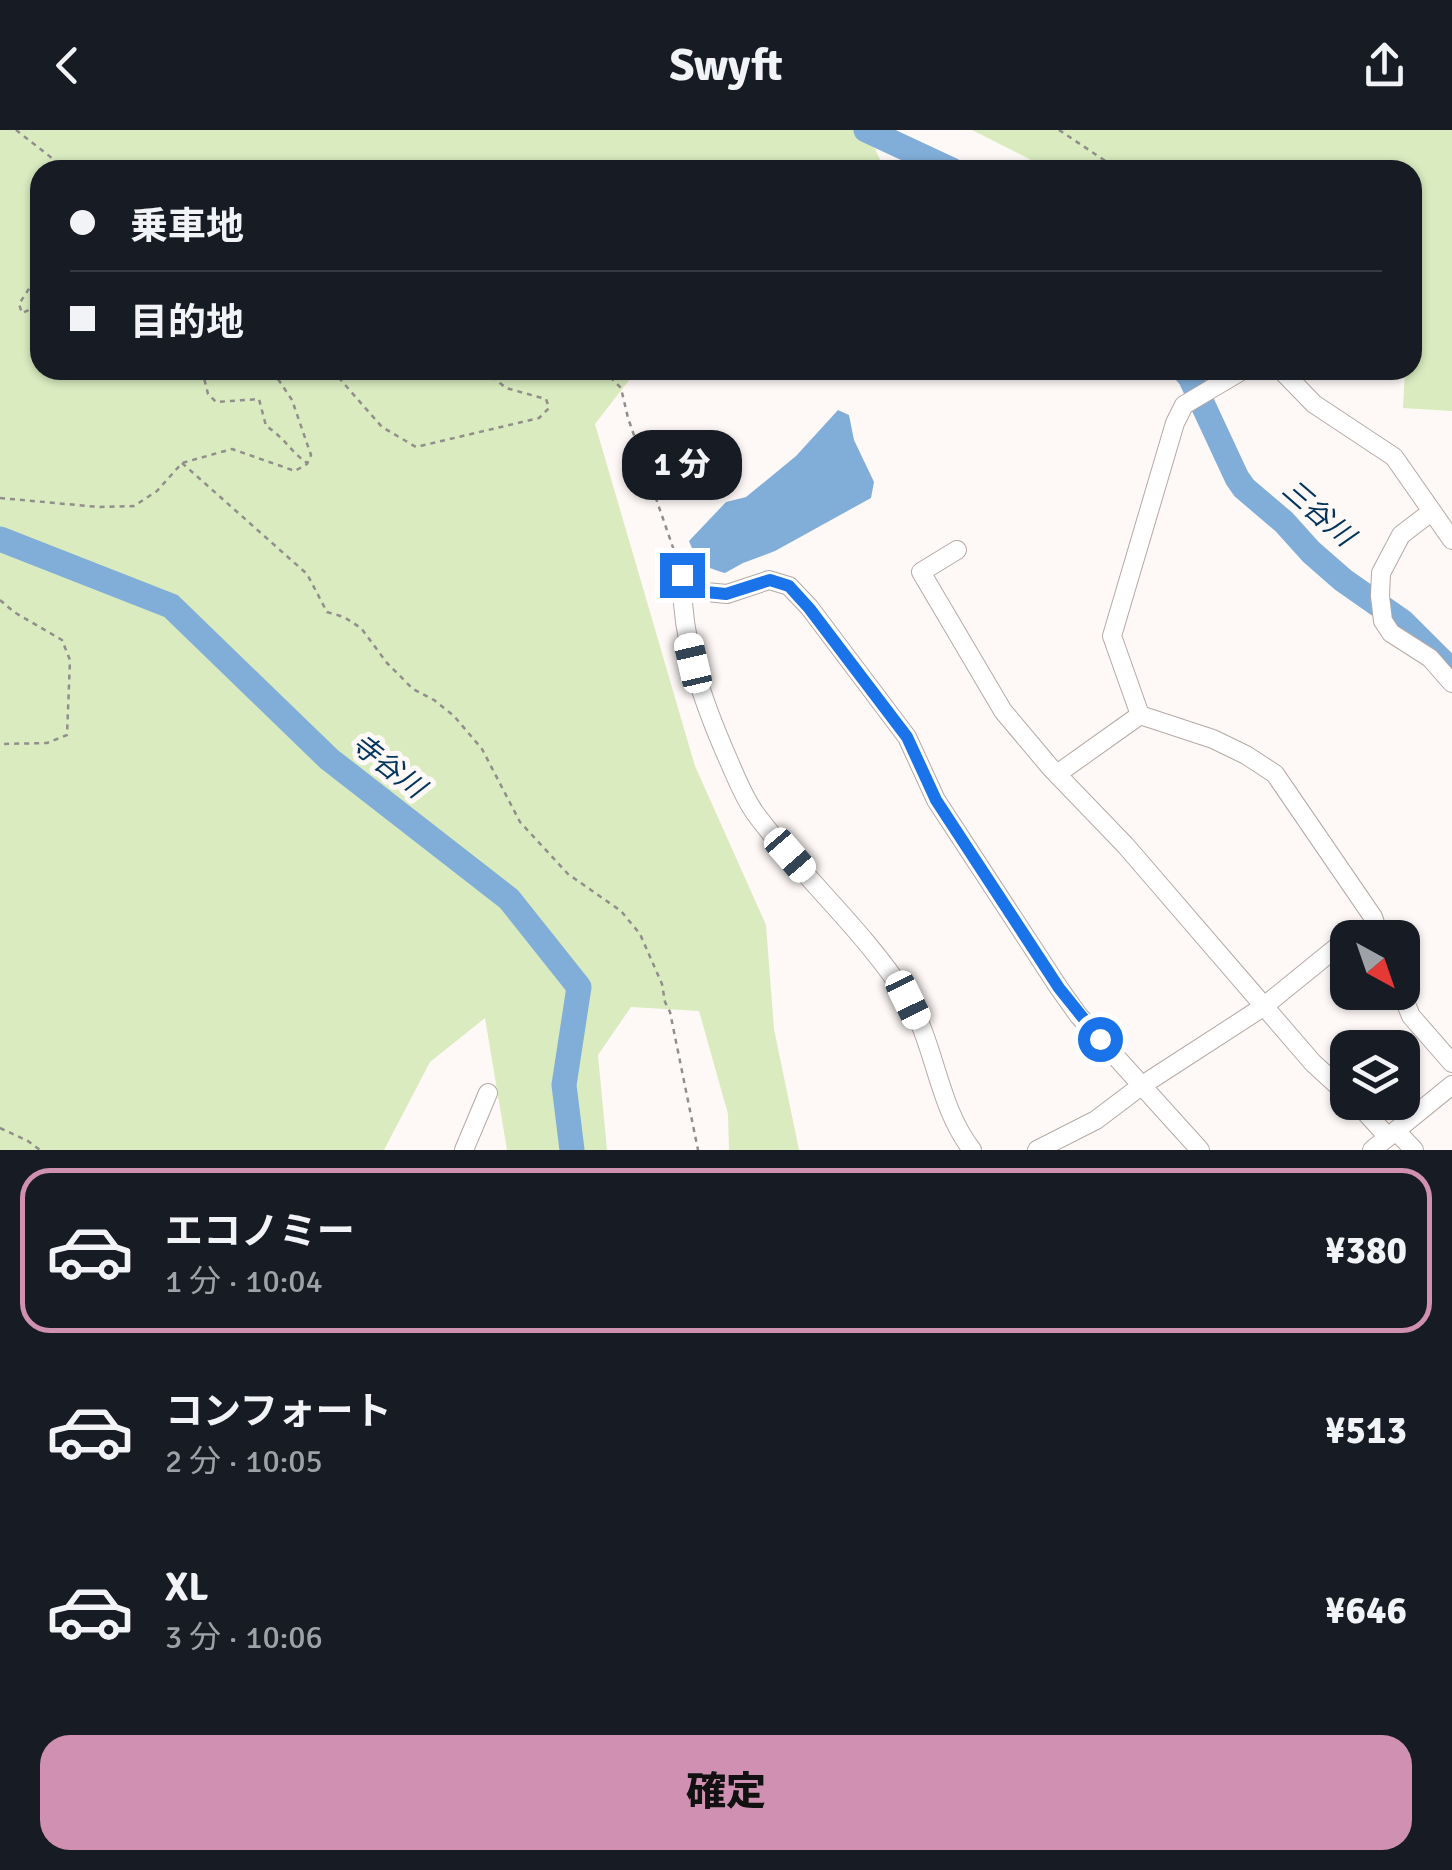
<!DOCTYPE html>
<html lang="ja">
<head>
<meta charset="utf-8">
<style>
  body { margin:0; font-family:Signika,"Noto Sans JP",sans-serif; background:#20242c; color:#f1f3f6; height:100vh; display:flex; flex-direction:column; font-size:38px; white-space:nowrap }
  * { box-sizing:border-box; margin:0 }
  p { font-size:32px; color:#9ea1a6 }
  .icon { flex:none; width:55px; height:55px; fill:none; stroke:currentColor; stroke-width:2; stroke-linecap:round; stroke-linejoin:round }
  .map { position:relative; height:1020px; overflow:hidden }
  .side { display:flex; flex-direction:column; background:#171b24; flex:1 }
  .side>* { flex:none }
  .top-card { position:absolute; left:30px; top:30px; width:1392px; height:220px; border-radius:30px; box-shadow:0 2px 8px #0004; display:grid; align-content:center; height:220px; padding:0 40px; background:#171b24 }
  .needle { width:65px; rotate:140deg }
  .buttons { position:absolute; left:1330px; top:790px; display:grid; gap:20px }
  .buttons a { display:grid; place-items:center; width:90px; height:90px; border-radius:20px; background:#171b24; box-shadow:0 2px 8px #0004; font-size:50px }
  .end { position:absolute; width:45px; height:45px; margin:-22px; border:12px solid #1a73e8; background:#fff; box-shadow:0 0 0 5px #fff }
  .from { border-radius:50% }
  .bubble { position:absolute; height:70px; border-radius:30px; background:#171b24; box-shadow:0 2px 8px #0004; font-size:32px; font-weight:800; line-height:70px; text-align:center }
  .car { position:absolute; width:30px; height:60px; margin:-30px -15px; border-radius:12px; box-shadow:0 0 8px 2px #0007; background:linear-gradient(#fff 24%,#345 0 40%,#fff 0 76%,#345 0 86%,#fff 0) }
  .top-card b { display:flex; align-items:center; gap:35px; height:95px; font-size:38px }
  .top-card b+b { border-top:2px solid #363941 }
  .top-card i { width:25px; height:25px; background:#f1f3f6 }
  ul { padding:18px 0 0; list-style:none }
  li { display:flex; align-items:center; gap:30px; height:165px; margin:0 20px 15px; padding:0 20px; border:5px solid transparent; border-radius:30px }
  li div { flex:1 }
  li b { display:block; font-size:38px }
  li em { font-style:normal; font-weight:800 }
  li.active { border-color:#cf90b1 }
  li>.icon { width:90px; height:90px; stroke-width:1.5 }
  .cta { display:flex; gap:20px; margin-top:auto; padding:20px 40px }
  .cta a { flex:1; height:115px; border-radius:30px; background:#cf90b1; color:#111; font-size:40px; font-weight:800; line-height:115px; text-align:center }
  header { display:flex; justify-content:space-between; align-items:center; height:130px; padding:0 40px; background:#171b24; font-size:45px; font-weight:800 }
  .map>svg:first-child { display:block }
</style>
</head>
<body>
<header><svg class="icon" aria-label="back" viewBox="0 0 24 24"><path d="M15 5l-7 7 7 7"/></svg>Swyft<svg class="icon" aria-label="share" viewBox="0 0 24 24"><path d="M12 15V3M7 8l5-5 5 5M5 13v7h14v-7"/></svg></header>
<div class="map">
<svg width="1452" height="1020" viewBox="0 0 1452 1020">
  <rect width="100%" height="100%" fill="#fef9f6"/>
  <g fill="#d9ebbf">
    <path d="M0,0H866L885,40H40V240H637L595,294L695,636L766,795L774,899L799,1020H729L728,984L699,881L631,877L598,925L607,1020H507L485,888L430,932L384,1020H0Z"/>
    <path d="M972,0H1452V281L1403,278L1405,240H1412V40H1051Z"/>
  </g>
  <path fill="#81aed9" d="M838,280L849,285L854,310L874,352L871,368L775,421L743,433L725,443C701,436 698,433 689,411L726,372L746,367L796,326Z"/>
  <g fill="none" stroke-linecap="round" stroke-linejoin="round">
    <g stroke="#81aed9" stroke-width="25">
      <path d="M866,0L952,40"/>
      <path d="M1184,240L1190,247L1237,348L1244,358L1284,392L1311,422L1343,450L1403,492L1448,537"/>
      <path d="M0,409L171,476L329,629L509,769L579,857L564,955L572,1020"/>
    </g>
    <g stroke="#b5a9a3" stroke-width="20">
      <g id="minor">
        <path d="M1243,240L1184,275L1175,293L1112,506L1140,585L1213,609L1246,625L1275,644L1373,787L1380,808"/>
        <path d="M1281,240L1314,274L1394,327L1452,410"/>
        <path d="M1431,382L1401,405L1381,443L1380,466L1383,491L1391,503L1430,528L1452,553"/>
        <path d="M957,420L921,442L1003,581L1050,637L1126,716L1313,933L1348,965"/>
        <path d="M682,445L706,462L727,464L769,450L789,456L809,477L907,607L936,670L1059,858L1079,886L1200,1020"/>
        <path d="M682,445C681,510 702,570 728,629C736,647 743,666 755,683C802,747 863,799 906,866C936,914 937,975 972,1020"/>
        <path d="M1057,644L1140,585"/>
        <path d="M1401,862L1411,886L1452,933"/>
        <path d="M1356,972L1388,1007"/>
        <path d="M1396,1001L1414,1020"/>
        <path d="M464,1020L488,963"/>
        <path d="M1037,1020L1096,990L1141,956L1263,877L1348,808"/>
        <path d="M1372,1020L1452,955"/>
      </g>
    </g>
    <g stroke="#928e8b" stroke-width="2.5" stroke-dasharray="5 5" stroke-linecap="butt">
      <path d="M16,0L57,32L56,40"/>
      <path d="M1059,0L1104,30L1114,40"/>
      <path d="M40,142L19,174L22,183L40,175"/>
      <path d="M202,240L208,264L216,272L259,269L266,296C284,307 290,321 307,333"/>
      <path d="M332,240L382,297L416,317L539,288L549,278L546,269L506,258L494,248V240"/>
      <path d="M603,240L621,258L628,288L677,429"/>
      <path d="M182,333L307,444L327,482L344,487L361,498L387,533L413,559L434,570L454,586L482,619L520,692L568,744L621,781L640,804L662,854L665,872L670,882L698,1020"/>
      <path d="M0,368L99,377L134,376L157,361L182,333L232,319L295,341L307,334L311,325L292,270L272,240"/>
      <path d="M0,470L14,482L62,510L70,530L67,605L47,613L0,614"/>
      <path d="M0,998L28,1011L40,1020"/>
    </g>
    <use href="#minor" stroke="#fff" stroke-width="18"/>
  </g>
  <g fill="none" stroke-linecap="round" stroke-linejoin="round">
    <path stroke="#1a73e8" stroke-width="12" d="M682,445L706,462L726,464L770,450L789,456L809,478L907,607L936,670L1059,858L1100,909"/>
  </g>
  <g text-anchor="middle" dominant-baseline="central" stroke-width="10" stroke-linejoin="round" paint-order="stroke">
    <g font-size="28" font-style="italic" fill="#00345c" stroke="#fef9f6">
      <text transform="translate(1318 383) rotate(41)">三谷川</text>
      <text transform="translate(388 636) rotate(38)">寺谷川</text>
    </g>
  </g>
</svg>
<div class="buttons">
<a><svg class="needle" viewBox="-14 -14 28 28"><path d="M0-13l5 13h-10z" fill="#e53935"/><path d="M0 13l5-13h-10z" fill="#9ea1a6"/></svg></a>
<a><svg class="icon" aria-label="layers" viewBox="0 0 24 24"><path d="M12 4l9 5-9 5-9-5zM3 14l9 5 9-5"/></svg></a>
</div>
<i class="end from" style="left:1100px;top:909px"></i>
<i class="end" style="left:682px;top:445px"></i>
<div class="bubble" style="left:622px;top:300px;width:120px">1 分</div>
<i class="car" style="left:693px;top:533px;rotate:347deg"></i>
<i class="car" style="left:790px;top:725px;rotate:139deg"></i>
<i class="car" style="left:908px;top:870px;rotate:154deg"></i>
<div class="top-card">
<b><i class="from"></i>乗車地</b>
<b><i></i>目的地</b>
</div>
</div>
<section class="side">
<ul>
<li class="active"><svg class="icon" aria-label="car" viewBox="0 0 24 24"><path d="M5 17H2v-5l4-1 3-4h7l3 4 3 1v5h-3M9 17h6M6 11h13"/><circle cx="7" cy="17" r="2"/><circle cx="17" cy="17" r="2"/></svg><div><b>エコノミー</b><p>1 分 · 10:04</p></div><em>¥380</em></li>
<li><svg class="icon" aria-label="car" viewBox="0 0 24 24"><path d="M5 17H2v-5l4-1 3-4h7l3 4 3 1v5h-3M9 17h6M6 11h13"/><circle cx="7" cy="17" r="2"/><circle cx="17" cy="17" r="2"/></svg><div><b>コンフォート</b><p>2 分 · 10:05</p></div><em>¥513</em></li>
<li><svg class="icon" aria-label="car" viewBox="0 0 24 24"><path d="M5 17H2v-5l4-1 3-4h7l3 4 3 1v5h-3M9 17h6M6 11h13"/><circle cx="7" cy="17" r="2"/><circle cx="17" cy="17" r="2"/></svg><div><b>XL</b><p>3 分 · 10:06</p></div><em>¥646</em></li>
</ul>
<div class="cta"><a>確定</a></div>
</section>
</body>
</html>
